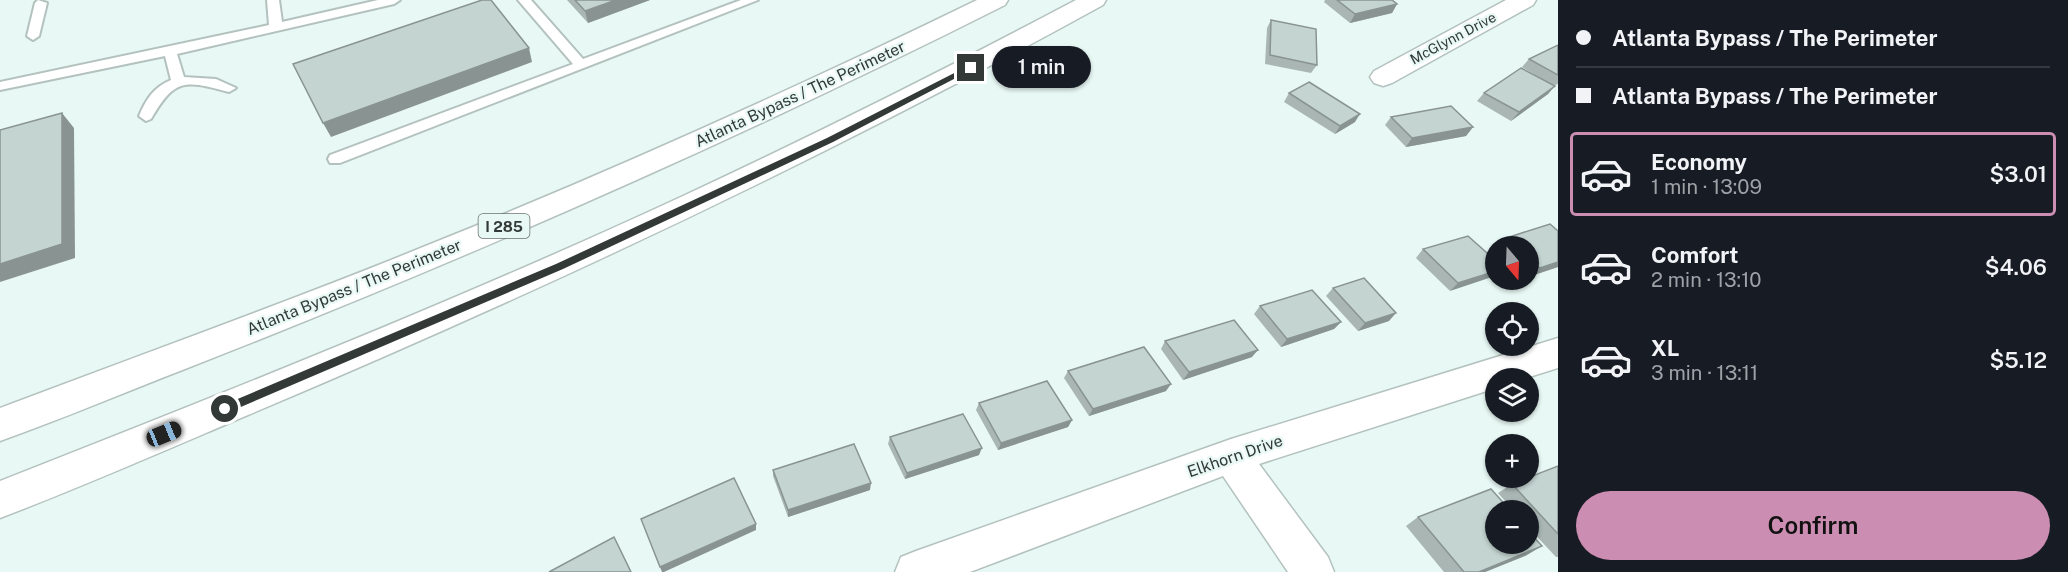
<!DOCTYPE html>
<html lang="en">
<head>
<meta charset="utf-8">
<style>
  body { margin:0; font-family:"Public Sans",sans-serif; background:#242831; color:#f1f3f6; height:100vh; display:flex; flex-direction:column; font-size:22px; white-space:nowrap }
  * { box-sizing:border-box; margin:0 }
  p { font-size:20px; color:#9ea1a6 }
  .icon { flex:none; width:33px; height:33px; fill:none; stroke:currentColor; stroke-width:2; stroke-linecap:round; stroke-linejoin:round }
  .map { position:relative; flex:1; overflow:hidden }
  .side { display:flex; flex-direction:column; background:#171b24; width:510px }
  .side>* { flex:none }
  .guide { display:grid; align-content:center; height:132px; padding:0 18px; background:#171b24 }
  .needle { width:39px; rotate:161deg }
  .buttons { position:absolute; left:1485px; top:236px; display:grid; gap:12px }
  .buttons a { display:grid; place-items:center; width:54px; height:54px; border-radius:50%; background:#171b24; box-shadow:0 2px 4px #0004; font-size:30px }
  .end { position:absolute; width:27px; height:27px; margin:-14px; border:8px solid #323937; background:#fff; box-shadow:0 0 0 3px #fff }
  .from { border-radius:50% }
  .bubble { position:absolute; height:42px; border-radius:21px; background:#171b24; box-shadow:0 2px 4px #0004; font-size:20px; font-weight:600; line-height:42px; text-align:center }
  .car { position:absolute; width:18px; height:36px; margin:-18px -9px; border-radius:8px; box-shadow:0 0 4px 2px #0007; background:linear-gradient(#222 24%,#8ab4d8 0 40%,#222 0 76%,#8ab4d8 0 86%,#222 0) }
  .guide b { display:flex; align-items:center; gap:21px; height:57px; font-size:22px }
  .guide b+b { border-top:2px solid #363941 }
  .guide i { width:15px; height:15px; background:#f1f3f6 }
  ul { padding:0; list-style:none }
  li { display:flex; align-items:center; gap:18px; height:84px; margin:0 12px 9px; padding:0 6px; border:3px solid transparent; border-radius:6px }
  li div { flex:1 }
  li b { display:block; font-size:22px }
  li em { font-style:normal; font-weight:600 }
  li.active { border-color:#cc8db2 }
  li>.icon { width:54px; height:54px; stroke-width:1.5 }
  .primary-button { display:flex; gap:12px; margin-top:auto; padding:12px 18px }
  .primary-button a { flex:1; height:69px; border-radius:36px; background:#cc8db2; color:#111; font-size:24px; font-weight:600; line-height:69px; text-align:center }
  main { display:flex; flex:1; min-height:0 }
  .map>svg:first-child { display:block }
</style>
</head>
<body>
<main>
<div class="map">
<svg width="1558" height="572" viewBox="0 0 1558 572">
  <rect width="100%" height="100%" fill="#e8f8f4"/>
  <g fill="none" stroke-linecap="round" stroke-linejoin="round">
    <g stroke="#b3c2be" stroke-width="4">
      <g id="lane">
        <path d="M38,0L47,3L39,36L33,40L27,36L35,3Z"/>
        <path d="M267,0H279L282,22L378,0H400L394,4L177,54L184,77L216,79L236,88L229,92C184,80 175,78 151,119L146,121L139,116C146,99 154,87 171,80L165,56L0,90V82L269,25Z"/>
        <path d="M518,0H531L583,59L741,0H758L340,163H330L328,159L330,155L573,64Z"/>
      </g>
    </g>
    <g stroke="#b3c2be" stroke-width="3">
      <g id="street">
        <path d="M1506,0H1536L1533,5L1392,83L1383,86L1374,83L1370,77L1374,71Z"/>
        <path d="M1558,338V368L1526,378H1496V388L1259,464L1328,557L1334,572H1288L1223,476L970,572H895L901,557L916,551L1231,439Z"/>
      </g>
    </g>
    <g stroke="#b3c2be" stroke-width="3">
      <g id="highway">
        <path d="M977,0H1008L1005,5C737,140 464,260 185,369C123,393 62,419 0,441V408C143,354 286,303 428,245C614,170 796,88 977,0Z"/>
        <path d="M1076,0H1106L1103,5C825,158 540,292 248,415C166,450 84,486 0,518V481C229,391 459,300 683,196C816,134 946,69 1076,0Z"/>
      </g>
    </g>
    <use href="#lane" fill="#fff" fill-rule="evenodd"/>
    <use href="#street" fill="#fff" fill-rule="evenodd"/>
    <use href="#highway" fill="#fff" fill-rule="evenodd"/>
  </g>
  <g fill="#a9b6b3">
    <path d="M567,0H650L588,23Z"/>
    <path d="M1325,0H1392L1397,4L1392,13L1350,23L1324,2Z"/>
    <path d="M1271,20L1317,65L1311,73L1265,64L1267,28Z"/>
    <path d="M1558,45V84L1555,85L1548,94L1511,121L1477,101L1484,93L1542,79L1522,67L1529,59Z"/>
    <path d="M1289,93L1355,122L1335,134L1284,102Z"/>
    <path d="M1391,117L1473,127L1466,136L1406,147L1385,125Z"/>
    <path d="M1550,224L1558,231V267L1531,276L1528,273V246H1499L1506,238Z"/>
    <path d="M1423,249L1496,261L1450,291L1416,258Z"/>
    <path d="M1333,288L1389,321L1358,331L1326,296Z"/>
    <path d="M1260,306L1341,322L1334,329L1281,347L1254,314Z"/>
    <path d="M1165,341L1252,357L1183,380L1161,349Z"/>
    <path d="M1068,371L1166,391L1089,416L1064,378Z"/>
    <path d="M979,403L1072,420L1068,427L998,450L976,410Z"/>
    <path d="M890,437L979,455L905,479L888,444Z"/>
    <path d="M1558,466V557H1556L1528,527V510H1513L1498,493L1512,484Z"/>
    <path d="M773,470L870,490L788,517L773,476Z"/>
    <path d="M1418,517L1527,555L1485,572H1444L1406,526Z"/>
  </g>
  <g fill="#899492">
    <path d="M616,0H650L588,23L585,11Z"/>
    <path d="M1397,4L1392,13L1350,23L1355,14Z"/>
    <path d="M529,48L532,62L331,137L323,123Z"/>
    <path d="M1555,86L1548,94L1511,121L1519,112Z"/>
    <path d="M62,113L74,128L75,258L0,282V264Z"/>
    <path d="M1360,114L1355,122L1335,134L1340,126Z"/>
    <path d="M1473,127L1466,136L1406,147L1412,138Z"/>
    <path d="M1558,262V267L1531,276L1540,268Z"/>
    <path d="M1496,271L1495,276L1450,291L1458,283Z"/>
    <path d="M1396,313L1389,321L1358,331L1365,323Z"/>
    <path d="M1341,322L1334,329L1281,347L1287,339Z"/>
    <path d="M1258,350L1252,357L1183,380L1189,372Z"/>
    <path d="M1171,384L1166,391L1089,416L1093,409Z"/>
    <path d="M1072,420L1068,427L998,450L1001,443Z"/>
    <path d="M982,448L979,455L905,479L907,473Z"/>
    <path d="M871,483L870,490L788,517V510Z"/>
    <path d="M756,524V530L664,572H662L660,567Z"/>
    <path d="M1542,546L1527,555L1485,572H1479Z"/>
  </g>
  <g fill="#c4d4d0" stroke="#899492" stroke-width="1.5">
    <path d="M482,0H491L529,48L323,123L293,64Z"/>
    <path d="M575,0H616L585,11Z"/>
    <path d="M1337,0H1392L1397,4L1355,14Z"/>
    <path d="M1271,20L1316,29L1317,65L1270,55Z"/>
    <path d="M1558,45V75L1529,59Z"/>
    <path d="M1521,68L1555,86L1519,112L1484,93Z"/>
    <path d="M1309,82L1360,114L1340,126L1289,93Z"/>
    <path d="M1451,106L1473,127L1412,138L1391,117Z"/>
    <path d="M62,113V244L0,264V130Z"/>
    <path d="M1550,224L1558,231V262L1540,268L1528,258V246H1515L1506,238Z"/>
    <path d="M1468,236L1496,261V271L1458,283L1423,249Z"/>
    <path d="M1364,278L1396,313L1365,323L1333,288Z"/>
    <path d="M1312,290L1341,322L1287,339L1260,306Z"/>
    <path d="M1234,320L1258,350L1189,372L1165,341Z"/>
    <path d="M1144,347L1171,384L1093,409L1068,371Z"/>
    <path d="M1047,381L1072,420L1001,443L979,403Z"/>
    <path d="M963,414L982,448L907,473L890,437Z"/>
    <path d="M854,444L871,483L788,510L773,470Z"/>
    <path d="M1558,466V534L1512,484Z"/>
    <path d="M734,478L756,524L660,567L641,519Z"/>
    <path d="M1491,489L1510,510H1496V543H1528V531L1542,546L1479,572H1464L1418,517Z"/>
    <path d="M614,537L631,572H549Z"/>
  </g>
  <path fill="#323937" d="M968,66L975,68L833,142L563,269L229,412L225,414L220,409L221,406L556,264L827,138Z"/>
  <g text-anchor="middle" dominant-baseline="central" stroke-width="4.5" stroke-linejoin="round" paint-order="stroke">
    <g font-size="14" fill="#323937" stroke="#e8f8f4">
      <text transform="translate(1453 38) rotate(-28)">McGlynn Drive</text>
    </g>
    <rect fill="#e8f8f4" stroke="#697270" stroke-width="1.5" x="478.5" y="214" width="51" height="24" rx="4.5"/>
    <g font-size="15" font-weight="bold" fill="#323937">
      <text x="504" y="226">I 285</text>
    </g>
    <g font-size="16" fill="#323937" stroke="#e8f8f4">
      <text transform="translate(800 94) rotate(-25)">Atlanta Bypass / The Perimeter</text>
      <text transform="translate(354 287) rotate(-22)">Atlanta Bypass / The Perimeter</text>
      <text transform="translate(1235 456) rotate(-19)">Elkhorn Drive</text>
    </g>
  </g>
</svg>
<div class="buttons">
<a><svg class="needle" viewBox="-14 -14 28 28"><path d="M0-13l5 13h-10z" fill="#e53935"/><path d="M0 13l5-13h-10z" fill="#9ea1a6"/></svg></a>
<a><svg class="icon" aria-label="locate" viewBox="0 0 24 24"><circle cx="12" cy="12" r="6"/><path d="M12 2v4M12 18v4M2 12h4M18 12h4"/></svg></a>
<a><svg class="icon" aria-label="layers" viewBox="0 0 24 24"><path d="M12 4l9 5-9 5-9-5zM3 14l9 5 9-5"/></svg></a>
<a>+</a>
<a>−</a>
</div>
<i class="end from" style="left:225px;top:409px"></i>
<i class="end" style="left:971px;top:68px"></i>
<div class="bubble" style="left:992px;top:46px;width:99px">1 min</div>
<i class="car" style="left:164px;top:434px;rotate:68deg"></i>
</div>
<section class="side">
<div class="guide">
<b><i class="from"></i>Atlanta Bypass / The Perimeter</b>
<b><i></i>Atlanta Bypass / The Perimeter</b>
</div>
<ul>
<li class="active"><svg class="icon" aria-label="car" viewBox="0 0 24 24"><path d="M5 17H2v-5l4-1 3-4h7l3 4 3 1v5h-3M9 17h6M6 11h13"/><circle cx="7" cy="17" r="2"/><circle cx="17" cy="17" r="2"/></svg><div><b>Economy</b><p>1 min · 13:09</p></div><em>$3.01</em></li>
<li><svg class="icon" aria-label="car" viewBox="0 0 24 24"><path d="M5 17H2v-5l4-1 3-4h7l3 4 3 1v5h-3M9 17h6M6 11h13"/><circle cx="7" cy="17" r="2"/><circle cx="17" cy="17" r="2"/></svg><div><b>Comfort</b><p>2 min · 13:10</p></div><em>$4.06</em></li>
<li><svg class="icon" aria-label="car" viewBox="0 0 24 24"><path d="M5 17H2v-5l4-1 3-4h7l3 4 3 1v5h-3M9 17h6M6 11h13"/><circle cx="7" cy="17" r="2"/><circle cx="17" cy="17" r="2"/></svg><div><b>XL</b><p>3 min · 13:11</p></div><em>$5.12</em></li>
</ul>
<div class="primary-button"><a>Confirm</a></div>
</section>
</main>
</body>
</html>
